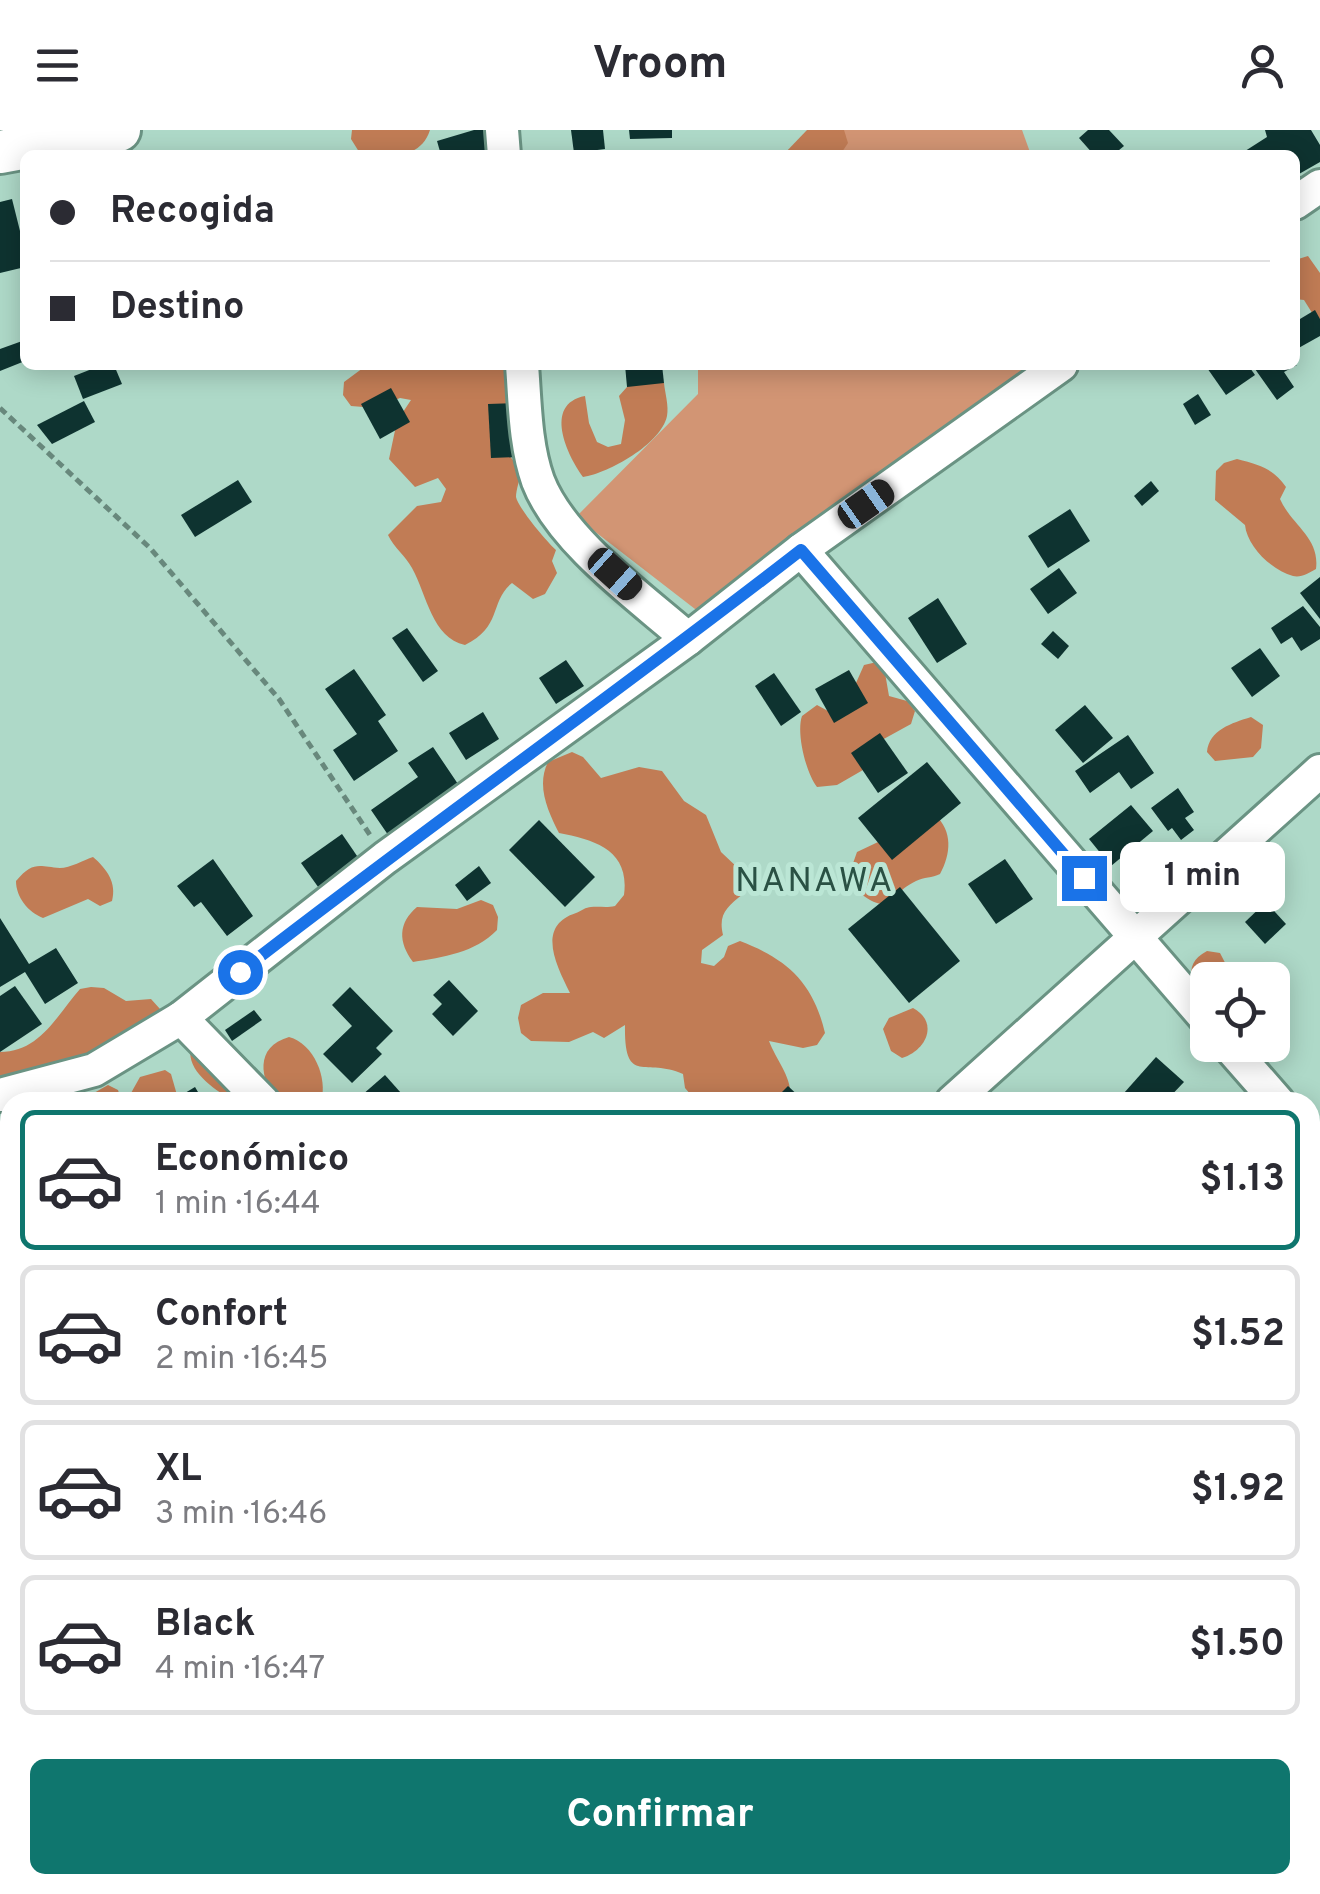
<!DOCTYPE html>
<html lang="es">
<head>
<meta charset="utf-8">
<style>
  body { margin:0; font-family:Overpass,sans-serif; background:#f2f2f3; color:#2b2b33; height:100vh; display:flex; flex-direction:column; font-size:38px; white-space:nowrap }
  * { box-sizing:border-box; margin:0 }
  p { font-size:32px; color:#7c7c81 }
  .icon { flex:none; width:55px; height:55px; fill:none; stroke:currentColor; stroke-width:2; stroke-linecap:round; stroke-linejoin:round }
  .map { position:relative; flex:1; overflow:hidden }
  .details { position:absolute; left:0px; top:962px; width:1320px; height:802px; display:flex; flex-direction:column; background:#fff; border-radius:30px 30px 0 0; box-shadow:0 5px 25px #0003 }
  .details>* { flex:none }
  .hud { position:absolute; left:20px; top:20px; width:1280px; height:220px; border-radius:15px; box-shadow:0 5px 25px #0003; display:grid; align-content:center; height:220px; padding:0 30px; background:#fff }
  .tools { position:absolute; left:1190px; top:832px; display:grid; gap:20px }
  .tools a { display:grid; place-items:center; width:100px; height:100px; border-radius:15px; background:#fff; box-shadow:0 5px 25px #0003; font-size:50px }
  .end { position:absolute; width:45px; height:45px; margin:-22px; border:12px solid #1a73e8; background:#fff; box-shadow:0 0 0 5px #fff }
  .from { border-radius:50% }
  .bubble { position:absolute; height:70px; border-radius:15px; background:#fff; box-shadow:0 5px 25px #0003; font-size:32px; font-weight:700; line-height:70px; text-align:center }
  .car { position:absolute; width:30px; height:60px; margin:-30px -15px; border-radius:12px; box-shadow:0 0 8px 2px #0007; background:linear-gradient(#222 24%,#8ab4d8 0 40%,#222 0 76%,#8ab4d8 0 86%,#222 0) }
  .hud b { display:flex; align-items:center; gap:35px; height:95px; font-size:38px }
  .hud b+b { border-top:2px solid #e1e1e2 }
  .hud i { width:25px; height:25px; background:#2b2b33 }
  ul { padding:18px 0 0; list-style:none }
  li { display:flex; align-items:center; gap:30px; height:140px; margin:0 20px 15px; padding:0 10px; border:5px solid #e1e1e2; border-radius:15px }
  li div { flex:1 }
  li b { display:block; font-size:38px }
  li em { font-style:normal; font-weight:700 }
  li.current { border-color:#0f766e }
  li>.icon { width:90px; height:90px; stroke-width:1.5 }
  .action { display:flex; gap:20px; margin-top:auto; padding:20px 30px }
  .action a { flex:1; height:115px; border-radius:15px; background:#0f766e; color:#fff; font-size:40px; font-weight:700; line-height:115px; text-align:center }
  header { display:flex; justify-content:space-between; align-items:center; height:130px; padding:0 30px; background:#fff; font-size:45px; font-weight:700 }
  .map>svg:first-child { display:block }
</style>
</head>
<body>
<header><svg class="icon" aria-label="menu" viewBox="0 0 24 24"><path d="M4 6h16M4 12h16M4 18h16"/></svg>Vroom<svg class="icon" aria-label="person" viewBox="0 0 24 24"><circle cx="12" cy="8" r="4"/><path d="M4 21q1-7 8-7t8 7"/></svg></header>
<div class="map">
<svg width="1320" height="1764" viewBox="0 0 1320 1764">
  <rect width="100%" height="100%" fill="#aed9c8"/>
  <g fill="#d29574">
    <path d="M836,0H1022L1031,25H837Z"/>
    <path d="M698,235H1069L717,496L576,387L698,264Z"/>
    <path d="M1310,1382L1320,1389V1571L1310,1577Z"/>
    <path d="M10,1546V1755H47L29,1764H0V1551Z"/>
    <path d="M840,1755H1215L1208,1764H834Z"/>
  </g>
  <g fill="#c17c55">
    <path d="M352,0H430C420,31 388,25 361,25L351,9Z"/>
    <path d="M807,0H844L848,13L840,25H783Z"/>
    <path d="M1308,126L1320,143V189L1314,186L1304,170L1295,169V130Z"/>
    <path d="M367,235H532L499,313L522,341C520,348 516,360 516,367C518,378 548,413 556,420L552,431L557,443L545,464L533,469L512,453C489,472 503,496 465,515C432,508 427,465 412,438C405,425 394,418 388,405L417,376L441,372L446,359L438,348L415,357L389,329L397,291L411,270L400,268L376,278L351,276L343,265L344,252Z"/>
    <path d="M653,245L664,253C665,263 669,276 667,286C661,314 609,343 583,347C567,325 543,274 585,266L589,293L597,312L608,317L621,314L625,290L619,266L627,257Z"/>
    <path d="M1237,329C1260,335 1272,338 1286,357L1280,369C1292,396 1320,407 1316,439C1309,443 1301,448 1293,446C1271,440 1247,416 1245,395L1215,370L1216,341L1224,333Z"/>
    <path d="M877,532L885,543L889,566L907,571L915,581L911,594L871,616L863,640L837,655L817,657C806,643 796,603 802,586L817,575L828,581L856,553L864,535Z"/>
    <path d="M1251,587L1263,595L1261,618L1253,627L1215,631L1207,622C1209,600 1232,593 1251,587Z"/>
    <path d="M572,622L583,627L601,648L639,637L662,641L684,671L706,685L721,722L739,739L745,751L743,764C727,777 718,784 723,805L702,820L701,833L714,836L724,827L728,816L740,811C787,829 813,852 825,903L817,915L803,918L769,911C777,932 794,949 790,972H697L685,958L683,944C645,927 624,957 625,895L604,908L593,902L569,912L531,911L521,903L518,888L521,875L543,863H570C556,835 536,796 576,783C581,781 586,777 591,777C599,776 606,778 615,776L624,765C630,720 595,710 559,703C548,681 536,656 548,632Z"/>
    <path d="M935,685C953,701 951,724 940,744C932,748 924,747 916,751C888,764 891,790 855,759L851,739L857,722Z"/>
    <path d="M93,727C107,739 117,753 112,771L100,776L88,769L43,788C28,782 16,767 16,751C33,731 38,736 60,738C70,738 84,730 93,727Z"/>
    <path d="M481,770L493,775L498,787L497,800C475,823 443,827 413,832C398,812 398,793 417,777L457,779Z"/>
    <path d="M1207,821L1220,823L1234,850H1208L1207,882C1196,860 1178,836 1207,821Z"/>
    <path d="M91,857L104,858L126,871L151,869L169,889L170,902L0,953V922C40,922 57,885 80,859Z"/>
    <path d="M913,878C939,892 927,920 902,928L891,921L883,899L889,888Z"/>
    <path d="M289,907C314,914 328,948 321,972H277C260,949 254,917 289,907Z"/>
    <path d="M191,917L259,972C251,972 241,974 235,971C215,961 185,940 191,917Z"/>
    <path d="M165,940L171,944L179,972H126L140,947Z"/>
    <path d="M108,955L118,960L122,972H78Z"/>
    <path d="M9,1165L10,1270L0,1273V1191L4,1188L2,1176Z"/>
  </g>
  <g fill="#0e3330">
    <path d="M474,0H490L495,18L473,25H441L437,11Z"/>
    <path d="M571,0H603L605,19L574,23Z"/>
    <path d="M629,0H672V8L630,9Z"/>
    <path d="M1088,0H1109L1124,16L1113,25H1094L1079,8Z"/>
    <path d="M1265,0H1311L1320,15V32L1299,44L1302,49L1295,54V25H1243L1242,23L1267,7Z"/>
    <path d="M12,69L25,121V137L0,143V72Z"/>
    <path d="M1315,180L1320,189V206L1295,220V192Z"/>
    <path d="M25,210V231L0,241V219Z"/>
    <path d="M102,235H114L122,254L83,269L74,246Z"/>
    <path d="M625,235H662L664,253L627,257Z"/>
    <path d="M1205,235H1248L1255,245L1226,265Z"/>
    <path d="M1260,235H1297L1284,242L1294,257L1277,270L1255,239Z"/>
    <path d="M391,258L410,292L380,309L361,274Z"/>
    <path d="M1198,264L1211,285L1195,295L1183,274Z"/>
    <path d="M84,271L95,292L52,314L37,295Z"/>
    <path d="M519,273L521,327L491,328L488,274Z"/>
    <path d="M238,350L252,372L195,407L181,385Z"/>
    <path d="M1151,351L1159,361L1142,376L1134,366Z"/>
    <path d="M1070,379L1090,411L1048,438L1028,406Z"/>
    <path d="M1059,438L1077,463L1048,484L1030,459Z"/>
    <path d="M1320,447V489L1300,463Z"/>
    <path d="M938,468L967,514L937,533L908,488Z"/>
    <path d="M1303,476L1320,497V509L1301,521L1292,507L1281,514L1271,498Z"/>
    <path d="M407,498L438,541L423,552L392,508Z"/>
    <path d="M1053,501L1069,516L1058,529L1041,514Z"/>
    <path d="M1260,518L1280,546L1252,567L1231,538Z"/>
    <path d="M566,530L584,556L556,574L539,548Z"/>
    <path d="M354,539L386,585L378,591L398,621L354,651L333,620L357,604L325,559Z"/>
    <path d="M849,540L868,573L834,593L815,559Z"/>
    <path d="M774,543L801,582L781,596L755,556Z"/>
    <path d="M1085,575L1113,608L1083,633L1055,600Z"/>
    <path d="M483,582L499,609L466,630L449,603Z"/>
    <path d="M880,603L908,643L878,663L851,623Z"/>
    <path d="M1128,605L1154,643L1131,659L1119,642L1090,663L1075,641Z"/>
    <path d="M433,617L460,657L395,715L371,680L418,647L408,633Z"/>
    <path d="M927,632L961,673L892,730L858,688Z"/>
    <path d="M1178,658L1194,682L1185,688L1194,700L1181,710L1172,698L1168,701L1151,678Z"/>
    <path d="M1131,675L1153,701L1111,736L1089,709Z"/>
    <path d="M539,690L595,747L565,777L509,720Z"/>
    <path d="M342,704L366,739L326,768L301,733Z"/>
    <path d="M213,729L253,786L227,806L201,772L194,777L177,756Z"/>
    <path d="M1005,729L1033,769L996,794L968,754Z"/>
    <path d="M479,736L491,753L467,771L455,755Z"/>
    <path d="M900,757L960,831L909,873L848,799Z"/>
    <path d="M1266,772L1286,794L1265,814L1245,792Z"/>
    <path d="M0,788L29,834L56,818L78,853L45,874L25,842L0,857Z"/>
    <path d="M449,850L478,881L453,906L432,884L442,874L433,865Z"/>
    <path d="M15,856L42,894L0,922V866Z"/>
    <path d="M350,857L393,901L376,918L382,924L352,953L323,924L352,896L332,875Z"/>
    <path d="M254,880L262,890L232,911L225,900Z"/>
    <path d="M1156,927L1184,952L1165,972H1134L1124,963Z"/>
    <path d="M385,945L409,972H354Z"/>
    <path d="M788,956L805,972H772Z"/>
    <path d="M195,957L204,972H190L185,963Z"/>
    <path d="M73,1755H146L144,1764H71Z"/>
    <path d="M624,1755H686L681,1764H618Z"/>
  </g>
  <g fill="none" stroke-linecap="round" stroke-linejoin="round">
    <g stroke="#6a9383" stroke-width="38">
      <g id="minor">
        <path d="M502,0L504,25"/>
        <path d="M1295,73L1320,56"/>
        <path d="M522,235C525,273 525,315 538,351C561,411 640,467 688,509"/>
        <path d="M801,420L1208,891"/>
        <path d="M181,888L263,972"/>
        <path d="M1228,915L1278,972"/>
        <path d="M0,965L94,940L181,888L385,728L688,509L801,420L1061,235"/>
        <path d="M952,972L1320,641"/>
        <path d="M1310,1010L1320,1021"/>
        <path d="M1310,1153L1320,1142"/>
        <path d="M394,1755V1764"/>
        <path d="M791,1764L798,1755"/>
      </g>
    </g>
    <g stroke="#6a9383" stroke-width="48">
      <path id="tertiary" d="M0,22L119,0"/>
    </g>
    <path stroke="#68887c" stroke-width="5" stroke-dasharray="8 5" stroke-linecap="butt" d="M0,278L150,418L279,569L370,705"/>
    <use href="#minor" stroke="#fff" stroke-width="32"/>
    <use href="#tertiary" stroke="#fff" stroke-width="42"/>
  </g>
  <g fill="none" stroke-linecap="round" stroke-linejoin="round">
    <path stroke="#1a73e8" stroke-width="12" d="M240,842C425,698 616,564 801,420L1084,748"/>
  </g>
  <g text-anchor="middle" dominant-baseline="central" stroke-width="10" stroke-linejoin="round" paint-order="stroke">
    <g font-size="35" letter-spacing="2.5" fill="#2a5144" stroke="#bbe6d5">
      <text x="815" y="752">NANAWA</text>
    </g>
  </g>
</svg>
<div class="tools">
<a><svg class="icon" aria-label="locate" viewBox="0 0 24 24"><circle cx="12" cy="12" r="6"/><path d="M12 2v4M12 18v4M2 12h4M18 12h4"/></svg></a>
</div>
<i class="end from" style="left:240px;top:842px"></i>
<i class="end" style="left:1084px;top:748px"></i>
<div class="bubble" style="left:1120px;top:712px;width:165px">1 min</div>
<i class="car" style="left:866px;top:374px;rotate:55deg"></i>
<i class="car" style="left:615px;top:444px;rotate:132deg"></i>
<div class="hud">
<b><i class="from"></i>Recogida</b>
<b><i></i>Destino</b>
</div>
<section class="details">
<ul>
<li class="current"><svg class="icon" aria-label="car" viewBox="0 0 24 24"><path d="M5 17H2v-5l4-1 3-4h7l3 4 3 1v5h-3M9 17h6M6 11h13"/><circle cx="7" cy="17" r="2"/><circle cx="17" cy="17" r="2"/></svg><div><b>Económico</b><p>1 min · 16:44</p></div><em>$1.13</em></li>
<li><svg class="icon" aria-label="car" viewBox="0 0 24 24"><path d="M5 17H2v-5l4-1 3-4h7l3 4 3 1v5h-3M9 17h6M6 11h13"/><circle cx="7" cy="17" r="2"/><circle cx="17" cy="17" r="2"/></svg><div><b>Confort</b><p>2 min · 16:45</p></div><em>$1.52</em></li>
<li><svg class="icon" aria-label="car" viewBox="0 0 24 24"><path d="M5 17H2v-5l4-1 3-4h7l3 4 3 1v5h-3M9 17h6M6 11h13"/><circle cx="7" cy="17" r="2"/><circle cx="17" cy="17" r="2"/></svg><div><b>XL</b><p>3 min · 16:46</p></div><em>$1.92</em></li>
<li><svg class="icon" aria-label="car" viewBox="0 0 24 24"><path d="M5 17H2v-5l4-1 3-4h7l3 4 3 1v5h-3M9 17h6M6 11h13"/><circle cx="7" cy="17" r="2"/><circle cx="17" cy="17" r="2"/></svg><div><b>Black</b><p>4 min · 16:47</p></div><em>$1.50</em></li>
</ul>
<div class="action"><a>Confirmar</a></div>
</section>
</div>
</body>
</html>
